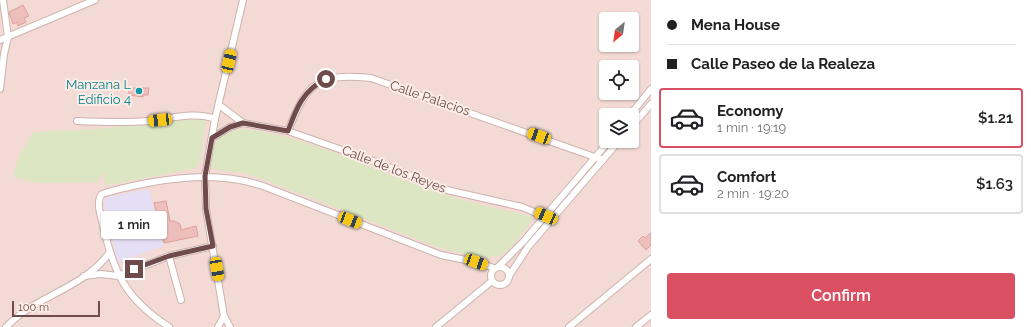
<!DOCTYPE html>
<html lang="en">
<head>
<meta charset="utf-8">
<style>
  body { margin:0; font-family:Raleway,sans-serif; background:#f2f2f2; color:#202124; height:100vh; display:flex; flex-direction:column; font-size:15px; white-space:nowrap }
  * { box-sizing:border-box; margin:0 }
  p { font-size:13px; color:#757577 }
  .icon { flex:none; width:22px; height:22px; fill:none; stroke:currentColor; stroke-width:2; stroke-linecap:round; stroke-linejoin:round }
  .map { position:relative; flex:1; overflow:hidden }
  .details { display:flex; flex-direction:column; background:#fff; width:380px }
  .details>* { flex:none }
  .banner { display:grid; align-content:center; height:88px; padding:0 16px; background:#fff }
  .needle { width:26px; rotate:209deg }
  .controls { position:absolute; left:599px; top:12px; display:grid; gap:8px }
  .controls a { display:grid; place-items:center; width:40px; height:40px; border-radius:4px; background:#fff; box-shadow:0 1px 3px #0004; font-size:20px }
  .scale { position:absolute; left:12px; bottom:10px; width:88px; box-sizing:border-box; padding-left:4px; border:2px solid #6f4b4b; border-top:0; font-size:11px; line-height:14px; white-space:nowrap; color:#6f4b4b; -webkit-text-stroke:3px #fdede7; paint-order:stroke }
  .end { position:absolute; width:18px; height:18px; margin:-9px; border:5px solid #6f4b4b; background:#fff; box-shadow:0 0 0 2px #fff }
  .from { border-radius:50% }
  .bubble { position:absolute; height:28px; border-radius:4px; background:#fff; box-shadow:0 1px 3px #0004; font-size:13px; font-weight:600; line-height:28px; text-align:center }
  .car { position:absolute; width:12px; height:24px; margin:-12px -6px; border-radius:5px; box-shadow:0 0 3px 1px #0007; background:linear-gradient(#f5c518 24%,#345 0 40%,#f5c518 0 76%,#345 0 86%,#f5c518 0) }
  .banner b { display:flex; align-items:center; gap:14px; height:38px; font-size:15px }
  .banner b+b { border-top:1px solid #e0e0e0 }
  .banner i { width:10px; height:10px; background:#202124 }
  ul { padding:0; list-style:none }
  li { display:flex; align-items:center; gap:12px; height:60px; margin:0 8px 6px; padding:0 8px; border:2px solid #e0e0e0; border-radius:4px }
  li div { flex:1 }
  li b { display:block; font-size:15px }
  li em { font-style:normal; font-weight:600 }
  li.current { border-color:#db4f62 }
  li>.icon { width:36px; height:36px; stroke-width:1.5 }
  .cta { display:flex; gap:8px; margin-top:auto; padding:8px 16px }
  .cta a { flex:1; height:46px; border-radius:4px; background:#db4f62; color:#fff; font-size:16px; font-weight:600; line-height:46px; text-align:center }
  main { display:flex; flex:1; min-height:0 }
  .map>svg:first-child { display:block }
</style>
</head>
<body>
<main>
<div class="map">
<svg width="651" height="327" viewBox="0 0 651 327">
  <rect width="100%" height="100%" fill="#fae8e2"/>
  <path fill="#f3dad4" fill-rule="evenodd" d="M0,0H651V327H0ZM606,19H632V45H606ZM606,67H632V93H606ZM606,115H632V141H606Z"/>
  <path fill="#e5dff6" d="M149,189L163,246L118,262L107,219L104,204L105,200L108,197Z"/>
  <g fill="#dde6c2">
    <path d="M206,118L200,161L196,168L105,186L103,170L99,182L40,183L13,177L19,156L34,132L98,129Z"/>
    <path d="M241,129C303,134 361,165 419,186C454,199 490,207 527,215L532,218V221C524,230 509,253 498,256C484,261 451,251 437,247L262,179L248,174L211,169L210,165C215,141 215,134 241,129Z"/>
  </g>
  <g fill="#edbebc" stroke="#de9f9d">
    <path d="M23,5L29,16L24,18L26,22L18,26L17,22L13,24L9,12Z"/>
    <path d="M129,88H149L148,95H143V97L129,95Z"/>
    <path d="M166,201L170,221H174L180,224L181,230L196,226L198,236L164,243L154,203Z"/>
    <path d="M651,233V245L646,250L638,241L643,236L645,238Z"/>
  </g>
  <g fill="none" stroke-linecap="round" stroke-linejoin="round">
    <g stroke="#ceb2af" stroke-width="8">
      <g id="minor">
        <path d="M0,40L95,0"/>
        <path d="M0,89L4,54L8,37L3,0"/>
        <path d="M219,105L243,123"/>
        <path d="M630,115L651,89"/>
        <path d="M77,121C100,122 124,123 148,121C169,119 195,111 215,119"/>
        <path d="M632,126L651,104"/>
        <path d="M288,131C307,82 318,73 371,78L603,160"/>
        <path d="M212,138L230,127L243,123L288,131L379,163L447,190L522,207L546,217"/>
        <path d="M169,256L181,300"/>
        <path d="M499,266L523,242L609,141"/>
        <circle cx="500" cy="276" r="9"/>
        <path d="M84,276L101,274L118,276L169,256L213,246"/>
        <path d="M509,276L528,247L619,141"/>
        <path d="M6,327C11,322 17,317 22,313C50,293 89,282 109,253"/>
        <path d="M169,327C124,298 113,271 102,221C100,213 96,201 102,194C117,189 132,186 147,183C187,176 224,173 263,186L441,255L476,262L494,268"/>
        <path d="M218,327L224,316"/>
        <path d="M230,327L224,316L206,209L205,176L215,119L243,0"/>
        <path d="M436,327L492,281"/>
        <path d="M569,327L651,259"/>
        <path d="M636,327L651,315"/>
      </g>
    </g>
    <use href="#minor" stroke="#fff" stroke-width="6"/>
  </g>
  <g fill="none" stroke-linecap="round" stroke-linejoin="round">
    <path stroke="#6f4b4b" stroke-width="5" d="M134,269L169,256L213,246L206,209L205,176L212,138L230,127L243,123L288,131C296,109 303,90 326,79"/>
  </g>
  <circle fill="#0f9aa8" stroke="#fdede7" stroke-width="1.5" cx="139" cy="91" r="4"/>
  <g text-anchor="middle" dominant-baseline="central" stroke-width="4" stroke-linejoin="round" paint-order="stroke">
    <g font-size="13" fill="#0d838f" stroke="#fdede7" text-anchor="end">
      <text x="131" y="84">Manzana L<tspan x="131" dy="15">Edificio 4</tspan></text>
    </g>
    <g font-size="13" fill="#6f4b4b" stroke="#fdede7">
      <text transform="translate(430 98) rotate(19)">Calle Palacios</text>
      <text transform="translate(394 169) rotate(21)">Calle de los Reyes</text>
    </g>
  </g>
</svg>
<div class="controls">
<a><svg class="needle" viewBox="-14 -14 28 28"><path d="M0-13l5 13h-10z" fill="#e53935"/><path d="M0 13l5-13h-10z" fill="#757577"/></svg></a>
<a><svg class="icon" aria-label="locate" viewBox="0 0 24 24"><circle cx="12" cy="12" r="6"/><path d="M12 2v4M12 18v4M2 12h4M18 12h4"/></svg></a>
<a><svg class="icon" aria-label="layers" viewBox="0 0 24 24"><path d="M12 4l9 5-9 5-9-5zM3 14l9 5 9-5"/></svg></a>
</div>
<div class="scale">100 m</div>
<i class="end from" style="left:326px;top:79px"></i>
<i class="end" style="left:134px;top:269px"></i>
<div class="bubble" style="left:101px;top:211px;width:66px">1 min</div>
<i class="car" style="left:229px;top:61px;rotate:13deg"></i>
<i class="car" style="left:160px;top:120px;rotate:264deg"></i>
<i class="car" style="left:539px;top:136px;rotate:290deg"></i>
<i class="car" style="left:546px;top:216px;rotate:294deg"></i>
<i class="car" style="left:350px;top:220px;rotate:111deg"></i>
<i class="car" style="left:476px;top:262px;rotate:110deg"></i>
<i class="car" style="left:217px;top:269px;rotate:170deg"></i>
</div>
<section class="details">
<div class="banner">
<b><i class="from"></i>Mena House</b>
<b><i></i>Calle Paseo de la Realeza</b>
</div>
<ul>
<li class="current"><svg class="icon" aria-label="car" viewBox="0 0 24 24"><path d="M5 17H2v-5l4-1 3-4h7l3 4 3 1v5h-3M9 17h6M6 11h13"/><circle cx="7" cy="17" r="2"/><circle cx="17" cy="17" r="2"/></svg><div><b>Economy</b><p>1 min · 19:19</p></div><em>$1.21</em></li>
<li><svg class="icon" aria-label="car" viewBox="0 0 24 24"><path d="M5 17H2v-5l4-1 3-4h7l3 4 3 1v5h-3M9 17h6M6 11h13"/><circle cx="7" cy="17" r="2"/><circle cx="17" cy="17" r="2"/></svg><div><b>Comfort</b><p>2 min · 19:20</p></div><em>$1.63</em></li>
</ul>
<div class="cta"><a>Confirm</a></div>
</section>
</main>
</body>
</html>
